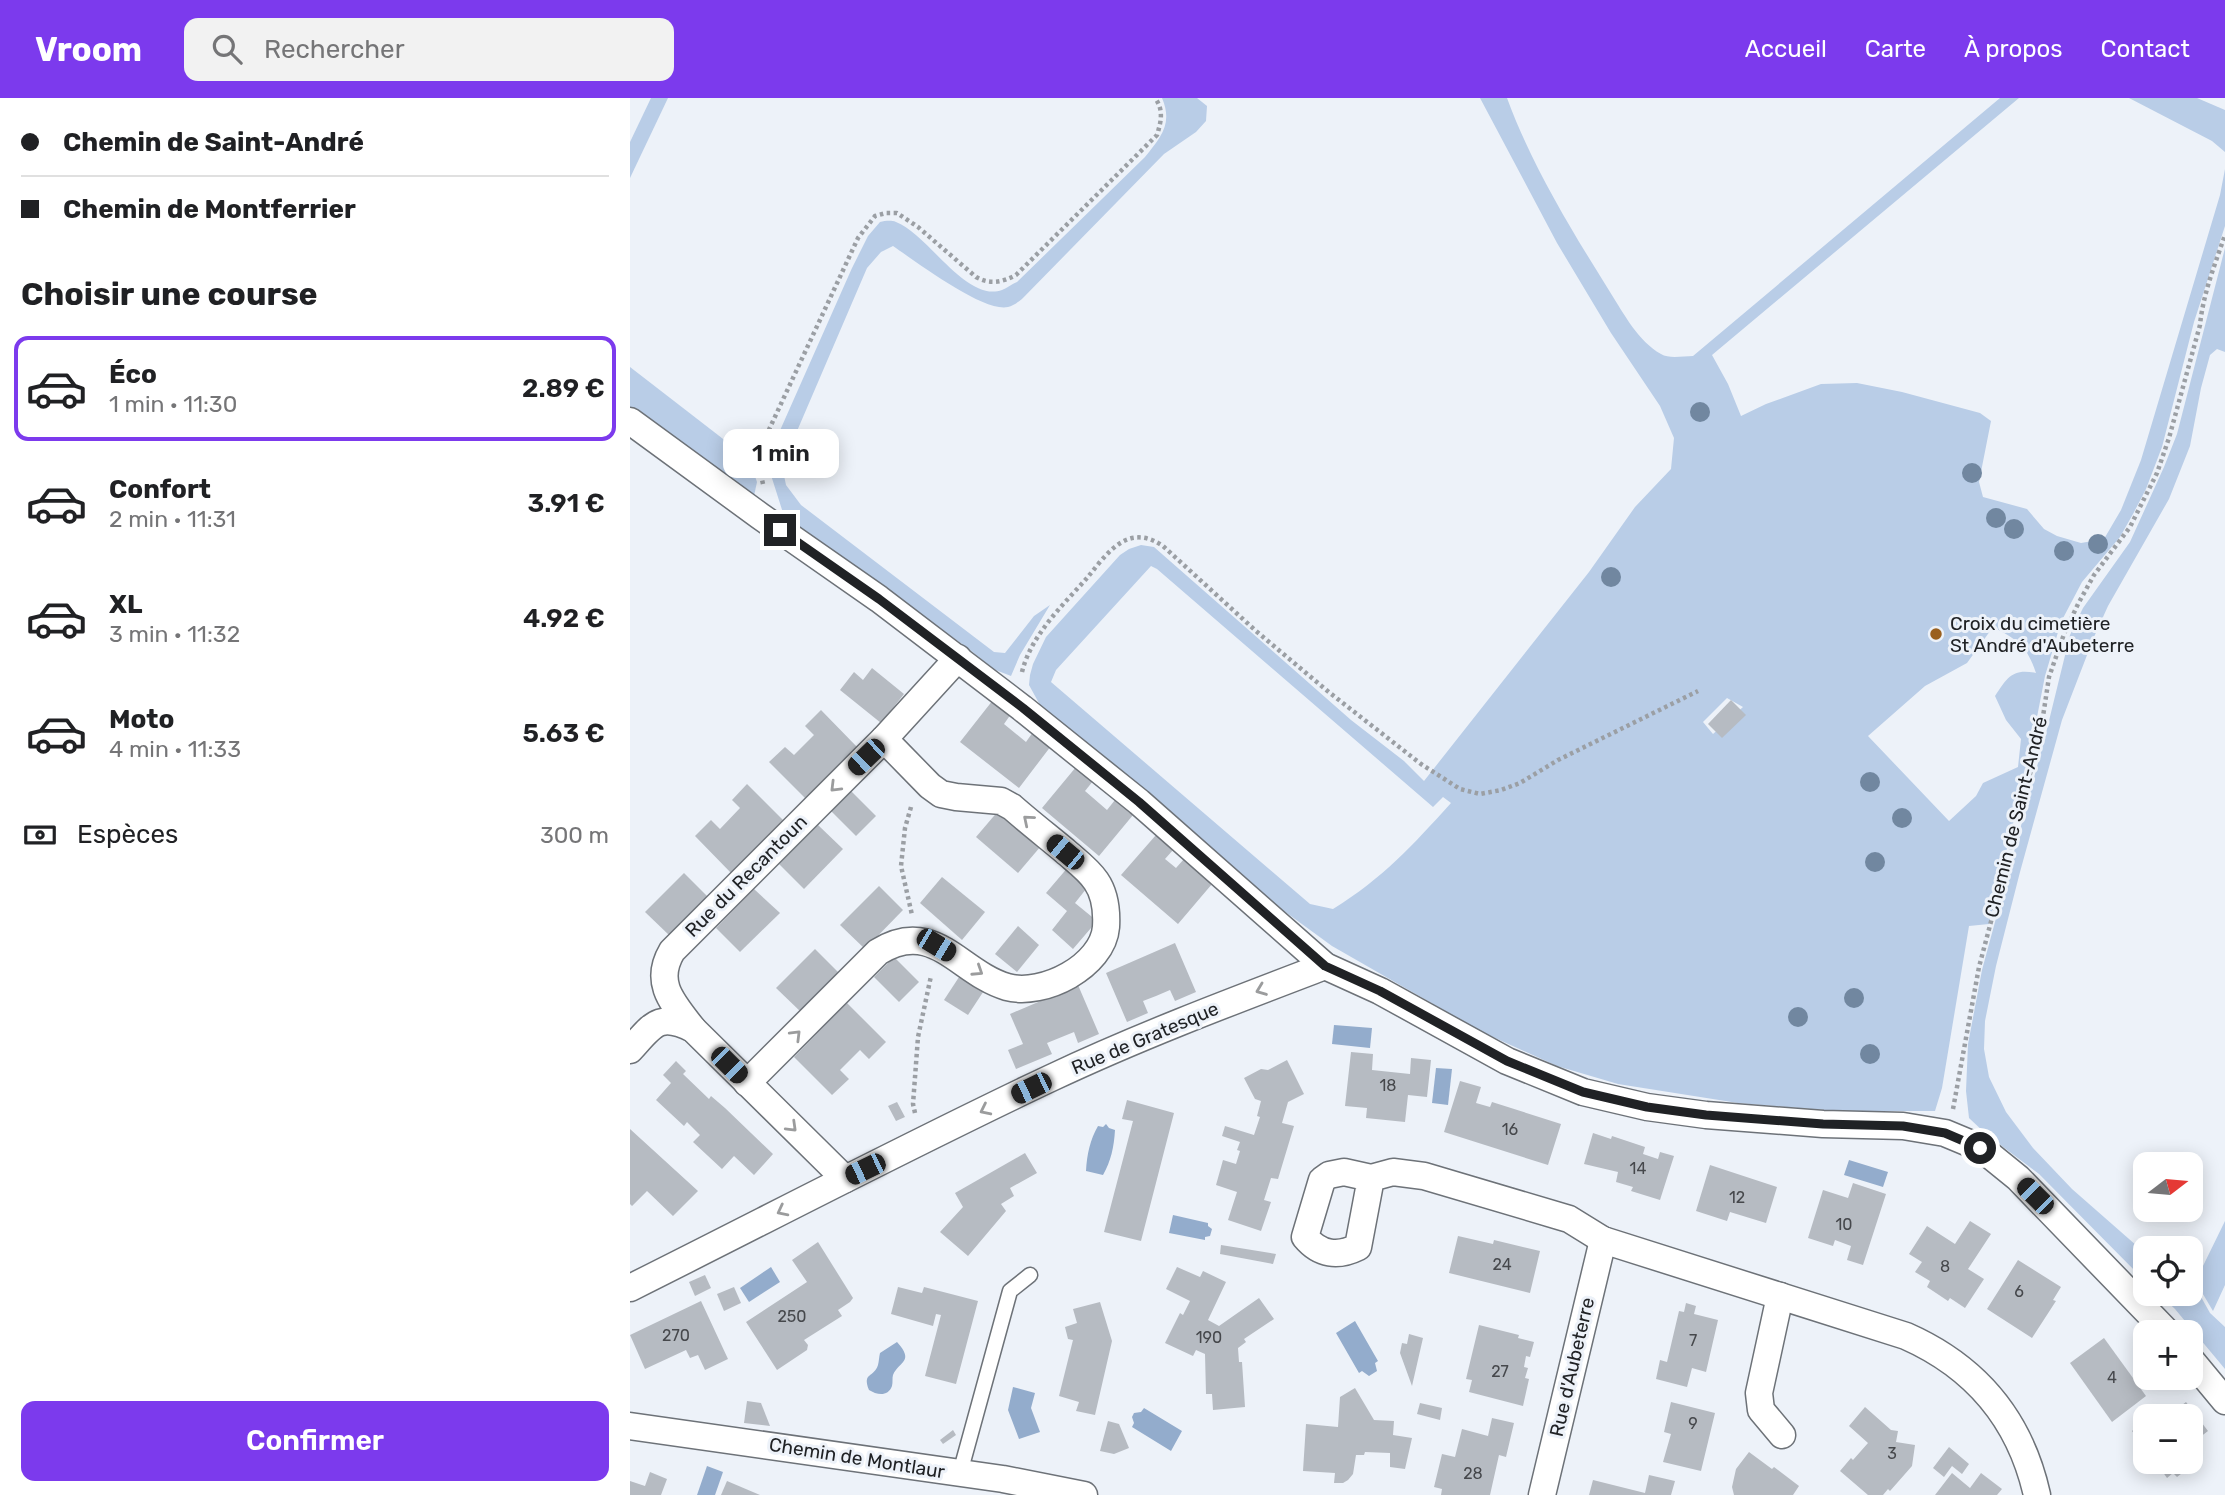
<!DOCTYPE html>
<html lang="fr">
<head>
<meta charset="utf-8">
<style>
  body { margin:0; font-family:Rubik,sans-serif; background:#f2f2f2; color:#202124; height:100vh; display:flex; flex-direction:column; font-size:26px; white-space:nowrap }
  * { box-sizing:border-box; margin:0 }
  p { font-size:23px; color:#757577 }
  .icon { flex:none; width:38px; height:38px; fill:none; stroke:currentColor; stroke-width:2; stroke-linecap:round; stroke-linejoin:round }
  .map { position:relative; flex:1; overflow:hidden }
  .details { display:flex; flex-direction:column; background:#fff; width:630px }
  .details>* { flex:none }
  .guide { display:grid; align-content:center; height:154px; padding:0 21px; background:#fff }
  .needle { width:46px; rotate:74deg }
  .fabs { position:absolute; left:1503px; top:1054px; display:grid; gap:14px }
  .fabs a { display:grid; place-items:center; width:70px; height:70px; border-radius:14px; background:#fff; box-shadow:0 4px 18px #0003; font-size:35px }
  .end { position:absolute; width:32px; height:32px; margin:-16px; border:9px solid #202225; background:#fff; box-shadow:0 0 0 4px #fff }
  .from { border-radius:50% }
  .bubble { position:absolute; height:49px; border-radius:14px; background:#fff; box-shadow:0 4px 18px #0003; font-size:23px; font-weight:600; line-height:49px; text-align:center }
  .car { position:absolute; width:21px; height:42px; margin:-21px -10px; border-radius:9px; box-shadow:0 0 5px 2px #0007; background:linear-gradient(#222 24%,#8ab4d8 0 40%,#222 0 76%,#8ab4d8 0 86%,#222 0) }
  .guide b { display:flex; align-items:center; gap:24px; height:66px; font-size:26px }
  .guide b+b { border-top:2px solid #e0e0e0 }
  .guide i { width:18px; height:18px; background:#202124 }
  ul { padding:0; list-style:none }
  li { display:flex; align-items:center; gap:21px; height:105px; margin:0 14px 10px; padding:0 7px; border:4px solid transparent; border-radius:14px }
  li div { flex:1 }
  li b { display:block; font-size:26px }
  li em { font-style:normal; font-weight:600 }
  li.on { border-color:#7c3aed }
  li>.icon { width:63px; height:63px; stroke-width:1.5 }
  h2 { padding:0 21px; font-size:32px; line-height:84px }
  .pay { display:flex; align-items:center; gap:18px; height:77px; padding:0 21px; font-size:26px }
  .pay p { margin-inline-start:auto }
  .action { display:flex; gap:14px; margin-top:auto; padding:14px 21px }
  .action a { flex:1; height:80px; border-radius:14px; background:#7c3aed; color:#fff; font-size:28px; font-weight:600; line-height:80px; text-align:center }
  header { display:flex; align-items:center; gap:42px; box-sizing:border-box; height:98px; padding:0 35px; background:#7c3aed; color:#fff }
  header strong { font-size:33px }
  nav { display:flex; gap:38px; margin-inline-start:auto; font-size:24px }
  .search { width:490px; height:63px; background:#f2f2f2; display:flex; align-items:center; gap:18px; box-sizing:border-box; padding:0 24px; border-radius:14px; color:#757577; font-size:26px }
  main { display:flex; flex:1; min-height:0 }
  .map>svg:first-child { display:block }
</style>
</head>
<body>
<header>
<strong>Vroom</strong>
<div class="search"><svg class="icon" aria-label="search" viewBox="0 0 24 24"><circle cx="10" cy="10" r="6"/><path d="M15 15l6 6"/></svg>Rechercher</div>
<nav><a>Accueil</a><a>Carte</a><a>À propos</a><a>Contact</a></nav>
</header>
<main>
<section class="details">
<div class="guide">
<b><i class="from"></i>Chemin de Saint-André</b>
<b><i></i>Chemin de Montferrier</b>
</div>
<h2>Choisir une course</h2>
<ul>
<li class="on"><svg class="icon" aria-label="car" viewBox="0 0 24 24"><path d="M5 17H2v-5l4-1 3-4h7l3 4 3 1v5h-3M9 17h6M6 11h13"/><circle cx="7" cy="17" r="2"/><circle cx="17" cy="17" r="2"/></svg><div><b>Éco</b><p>1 min · 11:30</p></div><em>2.89 €</em></li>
<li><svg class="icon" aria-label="car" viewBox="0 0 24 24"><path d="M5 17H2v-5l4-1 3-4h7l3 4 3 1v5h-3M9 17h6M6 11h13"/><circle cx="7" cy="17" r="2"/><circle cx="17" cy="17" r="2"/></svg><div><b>Confort</b><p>2 min · 11:31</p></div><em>3.91 €</em></li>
<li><svg class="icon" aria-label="car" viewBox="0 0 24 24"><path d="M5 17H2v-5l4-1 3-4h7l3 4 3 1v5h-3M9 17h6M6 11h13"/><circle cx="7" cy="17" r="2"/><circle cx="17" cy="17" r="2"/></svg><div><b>XL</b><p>3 min · 11:32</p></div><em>4.92 €</em></li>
<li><svg class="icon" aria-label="car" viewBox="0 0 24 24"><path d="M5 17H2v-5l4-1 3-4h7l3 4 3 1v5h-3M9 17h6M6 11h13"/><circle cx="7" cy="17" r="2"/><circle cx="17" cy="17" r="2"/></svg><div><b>Moto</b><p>4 min · 11:33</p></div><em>5.63 €</em></li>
</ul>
<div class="pay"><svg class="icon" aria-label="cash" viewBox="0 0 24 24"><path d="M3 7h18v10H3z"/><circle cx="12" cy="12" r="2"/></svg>Espèces<p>300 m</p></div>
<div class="action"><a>Confirmer</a></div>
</section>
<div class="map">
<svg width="1595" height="1397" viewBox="0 0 1595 1397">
  <rect width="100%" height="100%" fill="#edf2f9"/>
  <g fill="#b9cde7" fill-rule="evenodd">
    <path d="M21,0H38L0,80V44Z"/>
    <path d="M532,0H567L577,8L576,23L566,34L534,56L392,201C388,204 383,208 378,209C354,215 285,163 263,148L251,154L237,170L152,368L156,387L171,407L364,554L375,555L404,518L420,507L390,557L381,578L363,571L339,551L154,418L140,374V355L222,170L238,138L250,124C255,123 261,122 266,124C297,135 336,205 372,192C377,190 382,186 387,184L515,59C531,39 543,26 532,0Z"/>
    <path d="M850,0H877C902,68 942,133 980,194C994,216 1008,243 1031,256C1039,261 1053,258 1063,258L1370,0H1389L1082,257L1098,286L1111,318L1136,306L1191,286L1227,285L1272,294L1350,315L1361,323L1349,384L1353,399L1397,411L1414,431L1427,438L1451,445L1474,441L1491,412L1511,362L1590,97L1595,71V128L1564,224L1532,349L1516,391L1503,416L1490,439L1452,484L1431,524L1415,578L1400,655L1359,826L1339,828L1312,990L1305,1013H1206L1108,1005L988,986L927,968L852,934L702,848L635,799L410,607L399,587L400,577L403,566L416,539L490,457L499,451L511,447L524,449L721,622L774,663L794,683L959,474L1005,409L1041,371L1044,340L1030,308L981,235L927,145ZM521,468L527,471L803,709L813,699L821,705C782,748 753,780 703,811L680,806L421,584L426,572ZM1363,529C1388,542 1397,548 1406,575C1382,570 1377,580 1365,598L1376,622L1391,641L1388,669L1353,685L1346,698L1319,723L1238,638L1295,588L1337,565ZM1097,600L1113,609L1083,636L1073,624Z"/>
    <path d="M1499,0H1567L1595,12V54L1582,43Z"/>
    <path d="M1595,150V254L1587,251L1580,257L1571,290L1560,348L1539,401L1478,508L1464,539L1432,622L1390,774L1366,868L1355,923L1354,951L1359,979L1376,1014L1403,1050L1442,1091L1515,1155V1183L1409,1076L1356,1036L1339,1020L1336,993L1338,946L1352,872L1415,639L1440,537L1453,510L1500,444L1534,369L1547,336Z"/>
    <path d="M0,269L119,361L127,384L124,398L0,309Z"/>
    <path d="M1595,1123V1187L1583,1213L1564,1181L1572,1170Z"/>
    <path d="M1561,1181L1580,1215L1595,1229V1271L1545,1211L1528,1195H1561Z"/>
  </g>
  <g fill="#93accc">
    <path d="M704,927L742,930L740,950L702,946Z"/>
    <path d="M806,970L822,971L818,1007L802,1005Z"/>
    <path d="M476,1026L479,1030L485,1032C484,1049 481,1063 473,1077L456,1073C457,1056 460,1042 468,1028L473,1029Z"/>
    <path d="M1219,1062L1258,1074L1253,1089L1214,1077Z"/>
    <path d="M543,1117L578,1125V1128L582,1131L580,1138L575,1139V1142L539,1135Z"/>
    <path d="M141,1169L150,1184L119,1204L110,1190Z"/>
    <path d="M725,1223L748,1263L745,1265L747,1273L739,1278L732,1273L729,1275L706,1235Z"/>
    <path d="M267,1244C285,1264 269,1263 263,1277C262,1280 263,1284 262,1288C258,1299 247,1297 239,1292C232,1274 244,1280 248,1267C249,1263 249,1259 250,1255Z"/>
    <path d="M383,1289L405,1295L401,1310L410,1334L389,1341L378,1312Z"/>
    <path d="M514,1310L552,1333L541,1353L502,1329L504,1325L502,1319L504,1315L511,1314Z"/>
    <path d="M77,1368L93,1374L85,1397H67Z"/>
  </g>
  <g fill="#b6bbc2">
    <path d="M242,570L274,596L251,625L210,592L224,574L233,582Z"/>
    <path d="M363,602L381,616L374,626L396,644L403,634L421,648L389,690L330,644Z"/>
    <path d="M1101,602L1116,617L1092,640L1078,626Z"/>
    <path d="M191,612L228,650L177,702L139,664L155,649L164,657L184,637L175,628Z"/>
    <path d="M446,669L463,683L455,693L477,712L485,702L503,717L469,758L412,710Z"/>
    <path d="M117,686L155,724L102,776L65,738L81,722L90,731L110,710L102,702Z"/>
    <path d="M221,693L246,718L226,738L201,713Z"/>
    <path d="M369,712L411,748L388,775L346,739Z"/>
    <path d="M188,727L213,751L174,791L149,766Z"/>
    <path d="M526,737L543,752L535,761L546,770L554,761L582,786L548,826L491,777Z"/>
    <path d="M439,768L460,786L445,805L467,823L443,851L422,832L437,813L416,795Z"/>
    <path d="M54,775L79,800L40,838L15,814Z"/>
    <path d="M312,779L355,814L332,842L290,805Z"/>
    <path d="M249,788L273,812L235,851L210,827Z"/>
    <path d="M124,791L150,815L110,854L86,830Z"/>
    <path d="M388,828L409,847L387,874L365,856Z"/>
    <path d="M545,845L566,894L545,903L540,892L526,898L513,903L518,915L497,924L476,875Z"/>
    <path d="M185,851L210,876L172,915L146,890Z"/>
    <path d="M264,859L289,884L269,904L244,879Z"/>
    <path d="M333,873L357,888L338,917L314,902Z"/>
    <path d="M448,887L469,936L448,945L444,934L417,945L422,956L386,971L378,952L393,946L380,916Z"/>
    <path d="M217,905L256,944L239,961L230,952L210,972L219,981L202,997L164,959Z"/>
    <path d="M721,954L743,956L742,972L780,976L781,960L801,962L797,999L778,997L775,1024L736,1020L737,1010L715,1008Z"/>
    <path d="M657,962L674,996L658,1004L652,1025L664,1028L648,1081L641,1080L634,1102L641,1104L631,1133L598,1122L607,1094L586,1087L593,1062L606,1066L610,1053L607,1052L610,1044L592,1038L595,1028L624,1037L630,1019L627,1018L631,1003L625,1001L614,980L631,971L638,972Z"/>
    <path d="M46,963L56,973L53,976L79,1001L81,998L95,1010L143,1056L124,1077L104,1058L92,1071L63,1044L70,1037L57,1024L54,1028L26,1002L41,985L33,977Z"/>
    <path d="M830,983L851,989L846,1005L860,1009L862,1004L931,1026L918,1067L814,1034Z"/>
    <path d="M497,1002L544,1015L511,1143L474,1134L503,1023L492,1021Z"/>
    <path d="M267,1004L275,1019L266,1023L258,1008Z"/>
    <path d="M0,1031L68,1093L43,1118L17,1093L2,1108L0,1106Z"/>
    <path d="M963,1035L981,1041L982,1038L1015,1049L1013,1056L1028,1061L1030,1054L1044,1058L1030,1102L1001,1093L1003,1089L986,1084L988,1074L954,1066Z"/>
    <path d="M395,1055L407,1075L380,1090L384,1098L371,1106L376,1113L338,1158L310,1134L333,1109L325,1095Z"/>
    <path d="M1080,1067L1147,1089L1136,1125L1100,1114L1097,1123L1066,1113Z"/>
    <path d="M1223,1085L1256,1096L1233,1167L1217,1162L1221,1148L1205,1142L1203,1148L1178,1140L1193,1092L1218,1100Z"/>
    <path d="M1340,1123L1361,1136L1338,1171L1354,1181L1335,1210L1320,1200L1318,1203L1297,1189L1300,1183L1285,1174L1292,1164L1279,1156L1297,1128L1325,1146Z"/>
    <path d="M828,1138L863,1146L864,1142L910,1153L900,1195L819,1175Z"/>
    <path d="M188,1144L223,1200L220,1204L208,1212L212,1218L174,1242L178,1247L177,1252L147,1272L116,1224L177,1184L162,1162Z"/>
    <path d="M591,1147L646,1156L643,1166L590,1156Z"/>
    <path d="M1388,1162L1431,1189L1423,1202L1426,1203L1402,1240L1357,1211Z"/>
    <path d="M547,1169L570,1179L573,1173L596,1184L578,1222L589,1228L629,1200L644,1221L614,1241L616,1244L608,1250L609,1264H612L615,1309L583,1312L582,1296H576L575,1256L566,1252L563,1258L535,1245L550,1215L553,1217L560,1203L536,1191Z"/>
    <path d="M75,1177L81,1190L65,1198L59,1184Z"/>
    <path d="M104,1189L111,1205L94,1213L87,1196Z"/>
    <path d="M268,1189L292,1195L294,1189L348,1203L326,1286L295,1278L311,1217L306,1216L303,1228L261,1216Z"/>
    <path d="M71,1203L98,1261L75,1272L68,1257L60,1260L56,1252L15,1271L0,1237Z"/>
    <path d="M470,1204L482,1243L465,1317L446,1313L449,1304L429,1298L443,1242L438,1241L435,1229L447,1225L443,1211Z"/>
    <path d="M1056,1205L1066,1208L1064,1216L1088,1222L1076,1274L1062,1270L1057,1289L1026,1281L1030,1262L1037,1264L1049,1213L1054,1214Z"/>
    <path d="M849,1227L889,1237L888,1240L904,1244L900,1259L896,1258L894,1269L898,1270L895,1280L899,1281L893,1308L839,1294L842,1282L836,1281Z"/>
    <path d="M779,1236L793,1240L782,1288L770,1255L772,1245L777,1246Z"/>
    <path d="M1474,1240L1516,1298L1482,1324L1440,1265Z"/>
    <path d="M725,1290L744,1322L764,1323L763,1337L782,1340L775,1371L760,1369V1355L735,1354L734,1357H726L723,1376L718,1382L713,1385H704L705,1375L673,1373L676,1326L708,1329L710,1299Z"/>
    <path d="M117,1303L131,1305L140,1328L114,1325Z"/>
    <path d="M1041,1304L1085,1315L1071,1373L1033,1364L1041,1336L1034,1334Z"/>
    <path d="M1556,1304L1578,1333L1561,1346V1318H1547L1544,1313Z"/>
    <path d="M790,1305L812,1310L810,1322L787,1316Z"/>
    <path d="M1235,1309L1261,1332L1268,1333L1266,1344L1285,1347L1282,1368L1260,1393L1258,1391L1253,1397H1238L1210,1373L1221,1360L1223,1362L1238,1345L1219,1328Z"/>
    <path d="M862,1320L884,1325L876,1359L869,1357L860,1397H811L812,1391L804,1389L812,1356L825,1359L832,1331L858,1338Z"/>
    <path d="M1516,1322V1351L1502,1333Z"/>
    <path d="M478,1323L489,1326L499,1350L484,1356L470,1353Z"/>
    <path d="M323,1332L326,1337L313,1346L310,1342Z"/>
    <path d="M1319,1349L1339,1366L1332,1376L1322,1368L1314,1379L1303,1370Z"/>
    <path d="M1119,1354L1142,1371L1144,1369L1169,1388L1163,1397H1104L1102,1389L1106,1371Z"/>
    <path d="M1525,1363H1562L1564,1366L1547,1379L1543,1375L1537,1380Z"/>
    <path d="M20,1374L37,1381L31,1397H0V1383L15,1388Z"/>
    <path d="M1322,1375L1340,1390L1351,1375L1372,1391L1367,1397H1305Z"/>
    <path d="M1019,1377L1045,1383L1041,1397H959L963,1382L1015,1395Z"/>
    <path d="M97,1383L130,1397H91Z"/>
  </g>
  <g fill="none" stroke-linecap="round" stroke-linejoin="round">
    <g stroke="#6d7278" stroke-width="17">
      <path id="service" d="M330,1375L380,1193L400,1177"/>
    </g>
    <g stroke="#6d7278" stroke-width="29">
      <g id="minor">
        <path d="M0,323L130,418L249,501L392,610L509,704L695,868L750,893L877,963L953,994L1017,1009L1076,1017L1193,1026L1273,1028L1315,1035L1351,1050L1388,1080L1537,1234"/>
        <path d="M63,931C43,905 23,885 42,853L254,641L328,560"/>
        <path d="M0,952C23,927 28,914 63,931L215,1081"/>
        <path d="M117,985L248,854C304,819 329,875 377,889C413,899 473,868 476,829C477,812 475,796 466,783C458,771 445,762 435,753C417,738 399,724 382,709L371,703L326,699L311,696L300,688L254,641"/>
        <path d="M741,1080L728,1149C708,1159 690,1157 675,1139L692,1082L699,1077L714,1074L741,1080L763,1074L794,1078L939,1121L973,1142L1276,1238C1346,1269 1390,1321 1407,1397"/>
        <path d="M0,1190C140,1120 279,1047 421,980C510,938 603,903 695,868"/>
        <path d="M1150,1198L1129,1295L1131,1312L1152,1337"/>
        <path d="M1561,1262L1595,1303"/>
        <path d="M0,1328L373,1381L454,1397"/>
        <path d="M912,1397L973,1142"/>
      </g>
    </g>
    <g stroke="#9b9fa4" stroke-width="4.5" stroke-dasharray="3.5 3.5" stroke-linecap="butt">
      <path d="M133,386L129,369L130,351L228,140L245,118L256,115H267L288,129L346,179C360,187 373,184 386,177L527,37C531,24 534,12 525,0"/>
      <path d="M392,574C401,537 433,507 457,480C467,468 478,452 492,444C506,436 520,439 533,448L626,533L700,595L791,666L830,691L850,696L871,692L890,685L928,662L1068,593"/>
      <path d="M281,709L275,730L271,768L282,817"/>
      <path d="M1323,1011L1349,869L1410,638L1419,579L1434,536L1448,506L1464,477L1500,429L1527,375L1539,340L1570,227C1573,196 1585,166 1595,137"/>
      <path d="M285,1015L283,1006L288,939L301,878"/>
    </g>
    <use href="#service" stroke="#fff" stroke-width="14"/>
    <use href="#minor" stroke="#fff" stroke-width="26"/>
  </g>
  <g fill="#7187a0">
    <circle cx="1070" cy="314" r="10"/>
    <circle cx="1342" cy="375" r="10"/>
    <circle cx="1366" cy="420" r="10"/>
    <circle cx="1384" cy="431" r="10"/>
    <circle cx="1468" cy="446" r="10"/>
    <circle cx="1434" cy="453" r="10"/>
    <circle cx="981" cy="479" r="10"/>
    <circle cx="1240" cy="684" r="10"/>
    <circle cx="1272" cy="720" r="10"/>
    <circle cx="1245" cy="764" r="10"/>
    <circle cx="1224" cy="900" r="10"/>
    <circle cx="1168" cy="919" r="10"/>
    <circle cx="1240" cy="956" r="10"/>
  </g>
  <defs><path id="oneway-chevron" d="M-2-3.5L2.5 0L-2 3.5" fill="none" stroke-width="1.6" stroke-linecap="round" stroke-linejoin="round" transform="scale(1.75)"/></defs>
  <g stroke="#9b9c9d">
    <use href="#oneway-chevron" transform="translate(205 689) rotate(135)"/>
    <use href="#oneway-chevron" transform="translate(398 722) rotate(-140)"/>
    <use href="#oneway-chevron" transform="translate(348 873) rotate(33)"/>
    <use href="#oneway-chevron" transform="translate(631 892) rotate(159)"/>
    <use href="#oneway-chevron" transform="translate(166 937) rotate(-45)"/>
    <use href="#oneway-chevron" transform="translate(355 1012) rotate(154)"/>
    <use href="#oneway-chevron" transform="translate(162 1029) rotate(44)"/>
    <use href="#oneway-chevron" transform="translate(152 1113) rotate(153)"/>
  </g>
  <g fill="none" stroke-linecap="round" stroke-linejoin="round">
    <path stroke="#202225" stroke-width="9" d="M150,432L249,501L393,610L509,704L695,868L750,893L877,963L953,994L1017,1009L1076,1017L1193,1026L1273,1028L1315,1035L1350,1050"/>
  </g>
  <circle fill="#9a601f" stroke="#edf2f9" stroke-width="2.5" cx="1306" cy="536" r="7"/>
  <g text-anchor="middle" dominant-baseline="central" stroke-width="6" stroke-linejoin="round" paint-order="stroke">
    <g font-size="16" fill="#46484c">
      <text x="758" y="987">18</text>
      <text x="880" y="1031">16</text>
      <text x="1008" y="1070">14</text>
      <text x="1107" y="1099">12</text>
      <text x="1214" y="1126">10</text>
      <text x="872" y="1166">24</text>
      <text x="1315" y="1168">8</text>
      <text x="1389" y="1193">6</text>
      <text x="162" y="1218">250</text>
      <text x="46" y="1237">270</text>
      <text x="579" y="1239">190</text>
      <text x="1063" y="1242">7</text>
      <text x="870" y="1273">27</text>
      <text x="1482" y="1279">4</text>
      <text x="1063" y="1325">9</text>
      <text x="1262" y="1355">3</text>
      <text x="843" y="1375">28</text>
    </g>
    <g font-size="19" fill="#202225" stroke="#edf2f9" text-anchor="start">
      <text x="1320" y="525">Croix du cimetière<tspan x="1320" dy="22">St André d'Aubeterre</tspan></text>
    </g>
    <g font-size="19" fill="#202225" stroke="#edf2f9">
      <text transform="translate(1386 719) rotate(-76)">Chemin de Saint-André</text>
      <text transform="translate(116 778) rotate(-45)">Rue du Recantoun</text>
      <text transform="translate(515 940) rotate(-23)">Rue de Gratesque</text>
      <text transform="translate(942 1269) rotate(-77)">Rue d'Aubeterre</text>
      <text transform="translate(227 1360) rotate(9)">Chemin de Montlaur</text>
    </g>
  </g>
</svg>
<div class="fabs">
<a><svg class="needle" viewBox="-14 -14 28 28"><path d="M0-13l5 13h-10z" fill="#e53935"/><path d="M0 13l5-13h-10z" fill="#757577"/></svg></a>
<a><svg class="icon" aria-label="locate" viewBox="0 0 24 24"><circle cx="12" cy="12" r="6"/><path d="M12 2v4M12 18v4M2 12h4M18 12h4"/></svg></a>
<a>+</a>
<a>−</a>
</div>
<i class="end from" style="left:1350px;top:1050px"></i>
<i class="end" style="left:150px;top:432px"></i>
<div class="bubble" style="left:93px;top:331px;width:116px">1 min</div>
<i class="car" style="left:236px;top:659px;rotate:226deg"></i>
<i class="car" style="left:435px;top:754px;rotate:310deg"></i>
<i class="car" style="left:306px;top:847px;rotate:121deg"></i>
<i class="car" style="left:99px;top:967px;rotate:135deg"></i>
<i class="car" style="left:401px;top:990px;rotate:244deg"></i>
<i class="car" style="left:235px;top:1071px;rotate:244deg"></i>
<i class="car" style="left:1405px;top:1098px;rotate:315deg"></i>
</div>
</main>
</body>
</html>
